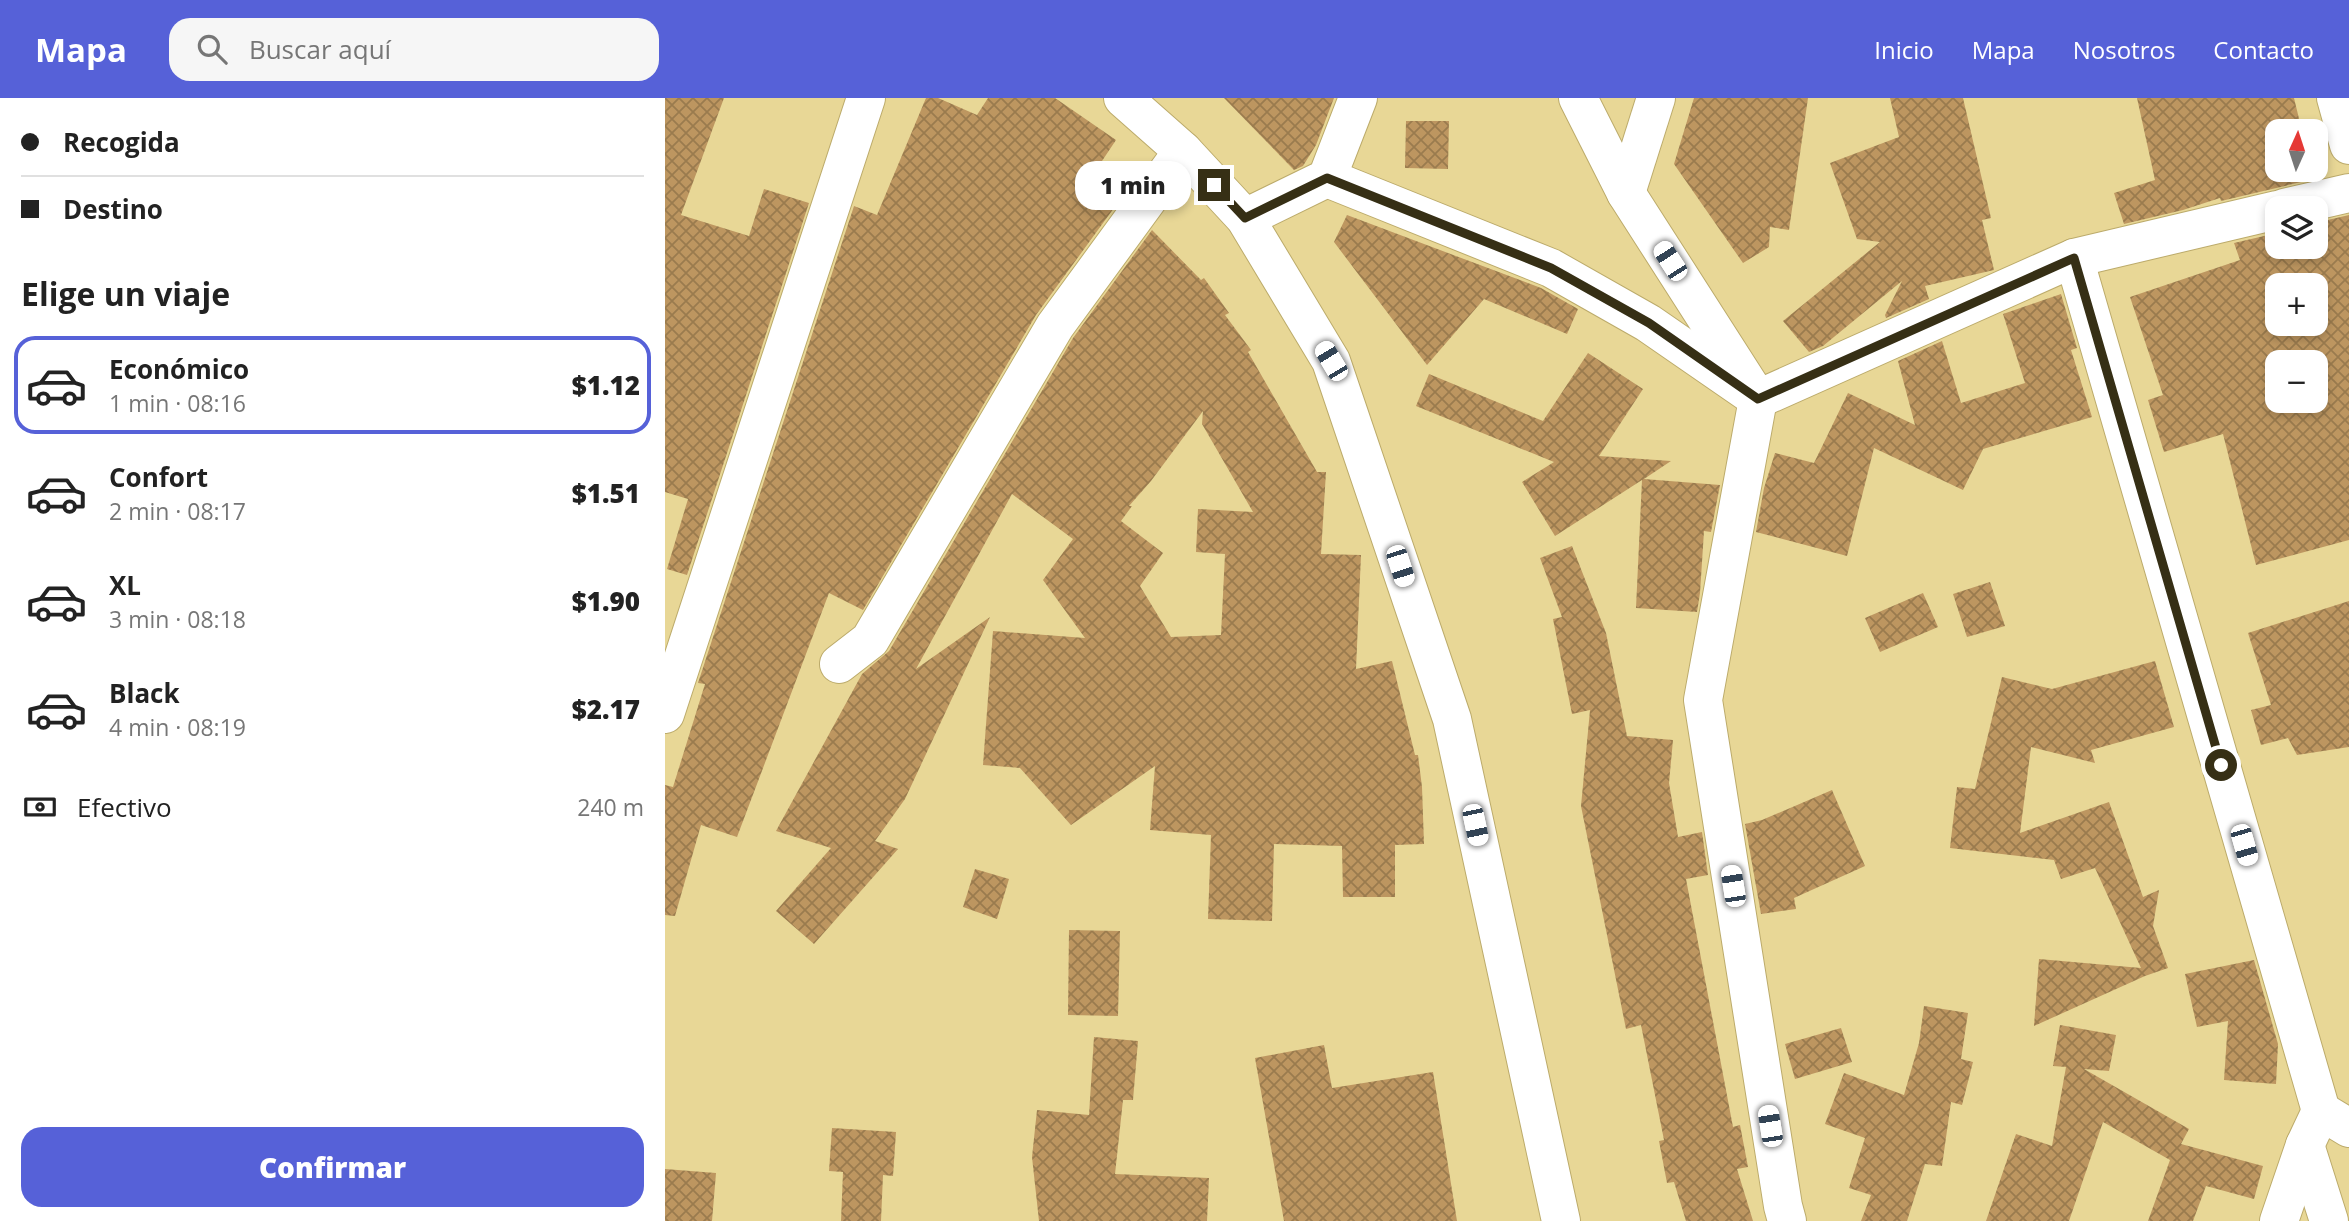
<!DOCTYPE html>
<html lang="es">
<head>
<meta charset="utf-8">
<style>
  body { margin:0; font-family:"Open Sans",sans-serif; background:#f6f6f6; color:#222; height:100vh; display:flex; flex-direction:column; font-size:26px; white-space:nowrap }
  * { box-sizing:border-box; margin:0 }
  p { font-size:23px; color:#767676 }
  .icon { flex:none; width:38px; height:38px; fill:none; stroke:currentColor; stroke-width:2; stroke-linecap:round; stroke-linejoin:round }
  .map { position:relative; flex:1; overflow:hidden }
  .panel { display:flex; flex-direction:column; background:#fff; width:665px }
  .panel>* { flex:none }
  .top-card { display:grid; align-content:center; height:154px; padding:0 21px; background:#fff }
  .needle { width:46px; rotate:3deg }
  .controls { position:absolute; left:1600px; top:21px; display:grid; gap:14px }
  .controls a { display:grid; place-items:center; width:63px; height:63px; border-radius:14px; background:#fff; box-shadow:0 4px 10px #0003; font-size:35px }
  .end { position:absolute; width:32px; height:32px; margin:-16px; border:9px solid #362f15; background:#fff; box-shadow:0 0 0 4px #fff }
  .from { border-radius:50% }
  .bubble { position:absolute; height:49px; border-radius:21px; background:#fff; box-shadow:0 4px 10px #0003; font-size:23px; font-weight:800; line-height:49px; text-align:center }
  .car { position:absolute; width:21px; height:42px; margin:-21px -10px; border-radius:9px; box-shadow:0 0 5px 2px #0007; background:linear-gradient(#fff 24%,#345 0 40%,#fff 0 76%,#345 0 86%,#fff 0) }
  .top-card b { display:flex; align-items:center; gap:24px; height:66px; font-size:26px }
  .top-card b+b { border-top:2px solid #e0e0e0 }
  .top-card i { width:18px; height:18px; background:#222 }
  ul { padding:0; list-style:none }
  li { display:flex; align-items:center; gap:21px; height:98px; margin:0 14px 10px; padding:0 7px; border:4px solid transparent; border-radius:21px }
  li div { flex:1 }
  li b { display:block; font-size:26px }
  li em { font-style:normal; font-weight:800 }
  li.selected { border-color:#5661d8 }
  li>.icon { width:63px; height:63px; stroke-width:1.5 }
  h2 { padding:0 21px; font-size:32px; line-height:84px }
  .pay { display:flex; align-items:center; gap:18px; height:77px; padding:0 21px; font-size:26px }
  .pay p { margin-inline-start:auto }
  .action { display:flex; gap:14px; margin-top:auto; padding:14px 21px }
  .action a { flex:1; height:80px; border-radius:21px; background:#5661d8; color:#fff; font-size:28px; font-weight:800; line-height:80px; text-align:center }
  header { display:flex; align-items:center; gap:42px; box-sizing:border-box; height:98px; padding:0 35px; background:#5661d8; color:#fff }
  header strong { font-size:33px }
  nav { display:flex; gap:38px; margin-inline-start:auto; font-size:24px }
  .search { width:490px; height:63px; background:#f6f6f6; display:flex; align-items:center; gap:18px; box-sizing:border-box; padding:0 24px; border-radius:21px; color:#767676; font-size:26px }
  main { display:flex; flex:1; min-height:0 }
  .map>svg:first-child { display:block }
</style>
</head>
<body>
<header>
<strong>Mapa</strong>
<div class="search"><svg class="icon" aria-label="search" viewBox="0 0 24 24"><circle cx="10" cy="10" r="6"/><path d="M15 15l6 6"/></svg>Buscar aquí</div>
<nav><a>Inicio</a><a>Mapa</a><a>Nosotros</a><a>Contacto</a></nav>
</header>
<main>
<section class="panel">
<div class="top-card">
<b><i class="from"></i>Recogida</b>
<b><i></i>Destino</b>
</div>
<h2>Elige un viaje</h2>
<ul>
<li class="selected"><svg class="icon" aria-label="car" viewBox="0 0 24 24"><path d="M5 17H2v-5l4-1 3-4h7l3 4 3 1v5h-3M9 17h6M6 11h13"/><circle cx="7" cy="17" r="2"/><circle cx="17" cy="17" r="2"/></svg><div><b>Económico</b><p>1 min · 08:16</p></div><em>$1.12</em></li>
<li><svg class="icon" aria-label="car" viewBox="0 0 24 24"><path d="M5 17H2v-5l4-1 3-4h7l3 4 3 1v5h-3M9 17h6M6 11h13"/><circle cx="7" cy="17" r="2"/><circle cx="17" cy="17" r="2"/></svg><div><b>Confort</b><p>2 min · 08:17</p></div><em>$1.51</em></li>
<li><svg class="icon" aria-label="car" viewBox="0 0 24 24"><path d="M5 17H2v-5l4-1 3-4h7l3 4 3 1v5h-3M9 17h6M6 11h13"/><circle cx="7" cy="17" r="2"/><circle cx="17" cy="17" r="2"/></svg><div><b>XL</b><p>3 min · 08:18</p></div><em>$1.90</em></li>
<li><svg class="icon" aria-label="car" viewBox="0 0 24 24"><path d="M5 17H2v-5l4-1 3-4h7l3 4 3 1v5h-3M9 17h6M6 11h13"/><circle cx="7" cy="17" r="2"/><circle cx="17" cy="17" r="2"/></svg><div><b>Black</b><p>4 min · 08:19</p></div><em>$2.17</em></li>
</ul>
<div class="pay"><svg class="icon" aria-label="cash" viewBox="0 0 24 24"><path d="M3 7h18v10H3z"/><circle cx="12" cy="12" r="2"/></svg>Efectivo<p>240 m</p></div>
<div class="action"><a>Confirmar</a></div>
</section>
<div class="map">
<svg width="1684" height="1123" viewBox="0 0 1684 1123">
  <defs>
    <pattern id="building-cross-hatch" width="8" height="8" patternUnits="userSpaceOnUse" patternTransform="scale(1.75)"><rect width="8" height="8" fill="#bd9660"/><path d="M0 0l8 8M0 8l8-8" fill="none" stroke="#9a7b4e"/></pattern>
  </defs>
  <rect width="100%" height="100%" fill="#e8d796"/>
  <g fill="url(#building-cross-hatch)" fill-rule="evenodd">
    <path d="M0,0H59L16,117L84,138L99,91L144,105L22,477L2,471L23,401L0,394Z"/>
    <path d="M261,0H273L312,17L323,0H390L451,42L435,66L465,88L371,217L198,512L164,495L72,739L36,727L10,818L0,817V687L8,689L40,586L33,585L189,108L212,117Z"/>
    <path d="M559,0H669L651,47L638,68L629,72Z"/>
    <path d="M1029,0H1143L1124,132L1105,129L1104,149L1078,165L1009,66Z"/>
    <path d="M1225,0H1298L1326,120L1317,122L1329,172L1260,188L1264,201L1221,220L1220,217L1237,183L1158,248L1144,254L1118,223L1215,144L1192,141L1165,65L1234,39Z"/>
    <path d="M1472,0H1629L1637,33H1612V72H1646L1649,81L1556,103L1555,100L1518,112L1459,126L1449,95L1490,82Z"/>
    <path d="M741,23H784L783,71L740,70Z"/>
    <path d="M682,117L876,190L913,211L902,236L819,201L762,267L669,144Z"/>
    <path d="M1684,117V442L1591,467L1558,336L1499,354L1483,302L1498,297L1465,199L1575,162L1569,145L1612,135V149H1650V125ZM1612,187H1650V226H1612ZM1612,264H1650V303H1612Z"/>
    <path d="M487,132L536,182L539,180L564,215L560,217L586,252L583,254L652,374H661L656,456L696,457L691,571L727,563L750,657H753L757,689L759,746L730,747V799H678L677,748L609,746L607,823L543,821L546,737L485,732L490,668L406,727L355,670L318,667L328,533L420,540L378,482L408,441L347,396L251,571L325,519L240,701L210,743L233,751L149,846L111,813L166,750L111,733L197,576L224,553L408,240ZM538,313L537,326L588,414L533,411L531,454L560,456L556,537L506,539L475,488L498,455L456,423L467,408H464L486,383Z"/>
    <path d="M1396,196L1412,250L1406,252L1427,319L1318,351L1298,392L1209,350L1182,458L1091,434L1099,390L1110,355L1149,365L1183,295L1250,327L1233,263L1277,243L1296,305L1360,285L1338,216Z"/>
    <path d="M923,255L978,291L934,358L1006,363L979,381L1055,387L1046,434L1039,433L1035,495L1032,514L971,510L977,382L890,438L857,384L889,364L751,308L764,276L878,323Z"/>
    <path d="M907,448L941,535L962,638L1008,642L1004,685L1013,739L1037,734L1043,777L1021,781L1068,1029L1075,1027L1083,1069L1072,1071L1088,1123H1021L1009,1084L1002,1085L994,1043L999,1042L976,927L961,931L916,708L925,612L907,616L888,521L897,519L875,460Z"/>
    <path d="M1325,484L1340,528L1302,539L1288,496Z"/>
    <path d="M1258,495L1273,529L1215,554L1200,520Z"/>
    <path d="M1684,503V649L1632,657L1623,640L1596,647L1586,612L1606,607L1583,535Z"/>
    <path d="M1490,563L1509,629L1426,652L1430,665L1366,649L1355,735L1444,704L1478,799L1494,792L1488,828L1503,870L1480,878L1369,928L1374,861L1476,870L1430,770L1396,781L1389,762L1285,750L1292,689L1310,691L1337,579L1387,591Z"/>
    <path d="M1167,692L1200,768L1129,800L1131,811L1096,816L1080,726L1097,722Z"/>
    <path d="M310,771L344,781L332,821L298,809Z"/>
    <path d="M404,832L455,833L453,918L403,917Z"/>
    <path d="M1589,862L1613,946L1611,986L1559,982L1563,923L1532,929L1520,876Z"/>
    <path d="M1259,908L1303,915L1296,961L1308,964L1297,1007L1286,1004L1277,1068L1260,1066L1242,1123H1196L1206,1097L1184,1090L1200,1040L1160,1026L1179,975L1239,997L1254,945Z"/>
    <path d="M1395,927L1451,937L1444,973L1419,971L1524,1031L1516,1046L1598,1068L1589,1101L1541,1088L1528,1123H1483L1505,1062L1438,1024L1404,1123H1321L1351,1036L1387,1048L1401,969L1388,968Z"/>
    <path d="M1176,930L1187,964L1130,981L1120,946Z"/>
    <path d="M429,939L473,943L468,1002H458L450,1076L544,1080L542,1123H374L367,1059L372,1012L424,1017Z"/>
    <path d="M659,947L667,990L768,974L792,1123H619L590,960Z"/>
    <path d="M167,1030L231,1034L228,1078L218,1077L216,1123H176L178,1074L164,1073Z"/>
    <path d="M0,1071L51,1075L47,1123H0Z"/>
  </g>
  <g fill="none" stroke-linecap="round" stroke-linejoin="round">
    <g stroke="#bcab6b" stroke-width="40">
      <g id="minor">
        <path d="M458,0L518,53L580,120L666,263L787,621L896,1123"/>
        <path d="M913,0L961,95L1093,301L1038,602L1118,1108L1122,1123"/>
        <path d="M1671,0L1684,47"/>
        <path d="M662,80L886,170L983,225L1093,301L1409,160L1612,112"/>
        <path d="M961,95L991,0"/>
        <path d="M1619,110L1684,95"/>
        <path d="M580,120L662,80L693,0"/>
        <path d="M1409,160L1656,1013"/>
        <path d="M174,566L205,542L390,228L518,53"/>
        <path d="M0,616L201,0"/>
        <path d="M1640,1047L1664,1123"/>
        <path d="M1614,1123L1640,1047L1656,1013L1684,1030"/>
      </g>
    </g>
    <use href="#minor" stroke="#fff" stroke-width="38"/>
  </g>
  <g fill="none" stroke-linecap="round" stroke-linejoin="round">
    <path stroke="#362f15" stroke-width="9" d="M549,87L580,120L662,80L886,170L984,225L1093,301L1409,160L1556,667"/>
  </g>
</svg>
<div class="controls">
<a><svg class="needle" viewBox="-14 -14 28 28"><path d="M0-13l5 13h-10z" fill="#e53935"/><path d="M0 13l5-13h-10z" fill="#767676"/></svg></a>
<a><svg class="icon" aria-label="layers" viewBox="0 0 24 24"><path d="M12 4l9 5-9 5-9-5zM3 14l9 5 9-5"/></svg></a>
<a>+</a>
<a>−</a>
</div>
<i class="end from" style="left:1556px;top:667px"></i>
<i class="end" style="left:549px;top:87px"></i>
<div class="bubble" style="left:410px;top:63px;width:116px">1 min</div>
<i class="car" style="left:1005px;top:163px;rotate:327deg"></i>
<i class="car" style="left:666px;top:263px;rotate:329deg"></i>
<i class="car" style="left:735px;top:468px;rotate:162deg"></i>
<i class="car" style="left:810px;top:727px;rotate:168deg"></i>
<i class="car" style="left:1579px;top:747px;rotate:164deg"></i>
<i class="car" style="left:1068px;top:788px;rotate:351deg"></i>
<i class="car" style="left:1105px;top:1028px;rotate:351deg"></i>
</div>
</main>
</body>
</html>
